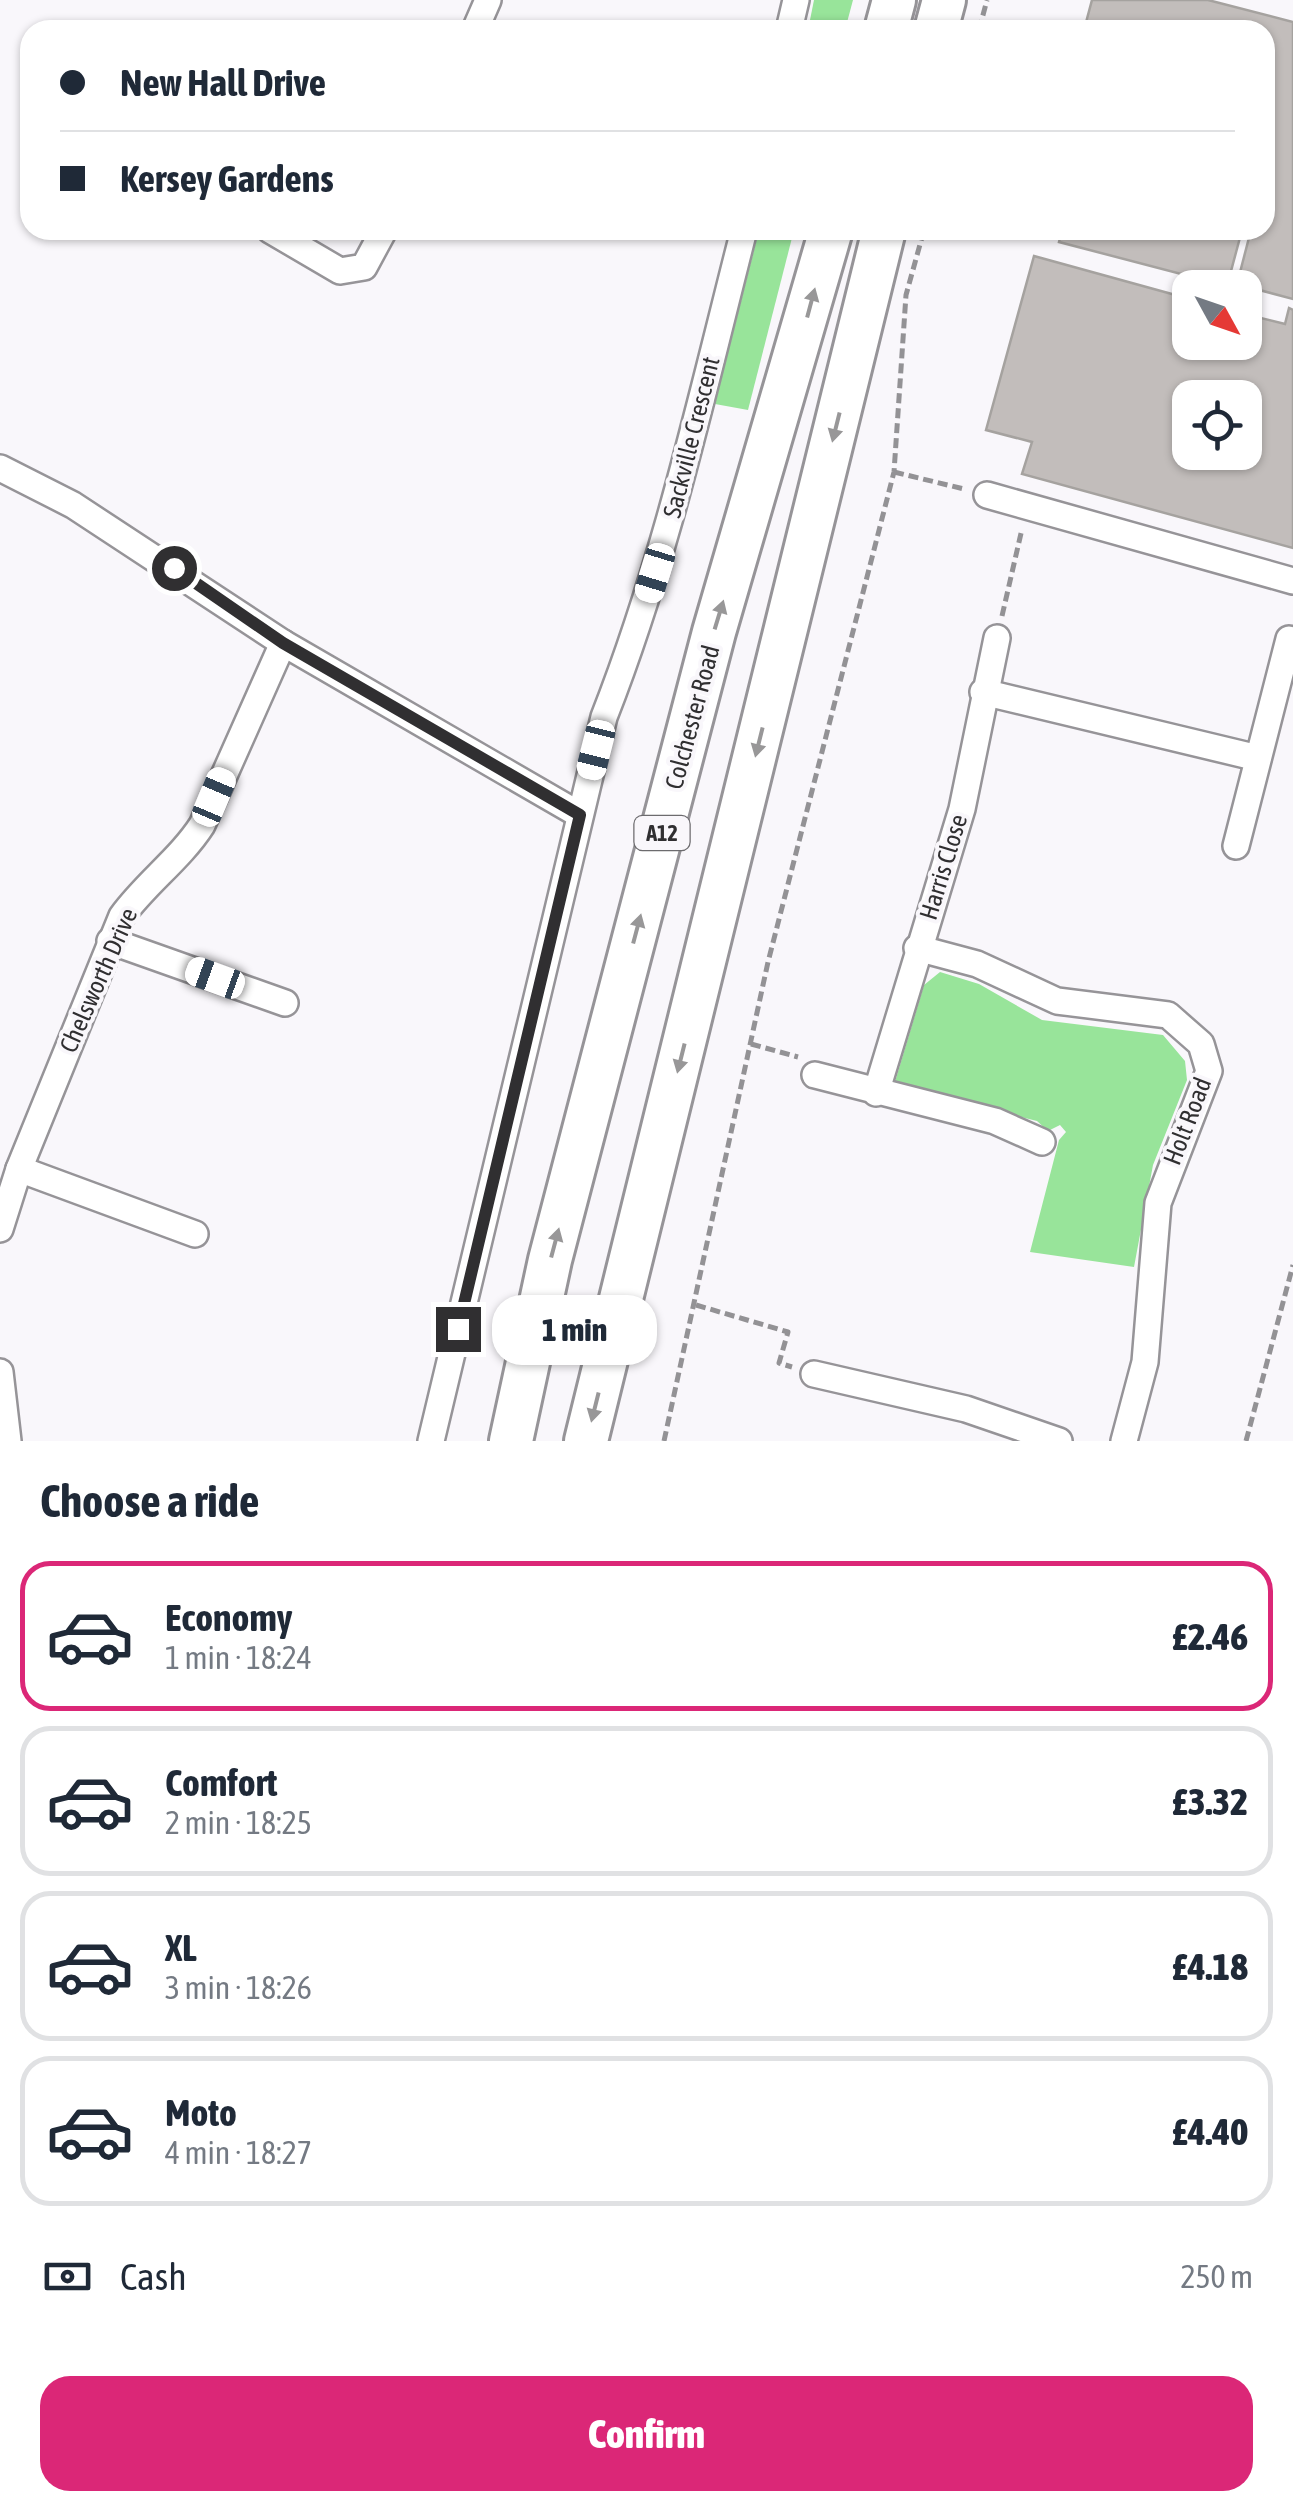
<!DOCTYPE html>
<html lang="en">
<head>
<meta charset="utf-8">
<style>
  body { margin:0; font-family:"Asap Condensed",sans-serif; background:#f2f2f3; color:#1f2937; height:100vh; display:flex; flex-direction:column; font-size:38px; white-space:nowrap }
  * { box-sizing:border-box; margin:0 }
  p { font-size:32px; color:#747a83 }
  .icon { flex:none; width:55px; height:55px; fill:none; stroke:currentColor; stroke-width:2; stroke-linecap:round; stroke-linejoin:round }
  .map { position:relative; height:1441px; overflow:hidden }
  .panel { display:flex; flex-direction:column; background:#fff; flex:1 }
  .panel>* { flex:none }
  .guide { position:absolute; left:20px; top:20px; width:1255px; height:220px; border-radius:30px; box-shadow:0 2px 8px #0004; display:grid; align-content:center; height:220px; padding:0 40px; background:#fff }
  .needle { width:65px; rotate:130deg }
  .controls { position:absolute; left:1172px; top:270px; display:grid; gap:20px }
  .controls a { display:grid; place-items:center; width:90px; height:90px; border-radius:20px; background:#fff; box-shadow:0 2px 8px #0004; font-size:50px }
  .end { position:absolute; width:45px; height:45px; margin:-22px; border:12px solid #302f31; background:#fff; box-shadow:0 0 0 5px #fff }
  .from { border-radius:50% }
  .bubble { position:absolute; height:70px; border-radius:30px; background:#fff; box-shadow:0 2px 8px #0004; font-size:32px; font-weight:800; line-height:70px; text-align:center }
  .car { position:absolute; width:30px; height:60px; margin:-30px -15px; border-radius:12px; box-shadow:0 0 8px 2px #0007; background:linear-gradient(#fff 24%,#345 0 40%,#fff 0 76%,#345 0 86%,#fff 0) }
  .guide b { display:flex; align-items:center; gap:35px; height:95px; font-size:38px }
  .guide b+b { border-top:2px solid #e0e1e3 }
  .guide i { width:25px; height:25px; background:#1f2937 }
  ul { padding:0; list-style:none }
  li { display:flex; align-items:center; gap:30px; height:150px; margin:0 20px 15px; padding:0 20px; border:5px solid #e0e1e3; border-radius:30px }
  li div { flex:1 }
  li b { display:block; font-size:38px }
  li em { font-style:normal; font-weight:800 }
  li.on { border-color:#db2777 }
  li>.icon { width:90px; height:90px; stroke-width:1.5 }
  h2 { padding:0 40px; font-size:45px; line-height:120px }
  .pay { display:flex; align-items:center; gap:25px; height:110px; padding:0 40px; font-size:38px }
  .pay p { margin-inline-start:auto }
  .primary-button { display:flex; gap:20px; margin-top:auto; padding:20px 40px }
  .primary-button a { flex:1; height:115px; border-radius:30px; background:#db2777; color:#fff; font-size:40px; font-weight:800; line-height:115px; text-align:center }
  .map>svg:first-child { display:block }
</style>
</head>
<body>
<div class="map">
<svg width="1293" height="1441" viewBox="0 0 1293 1441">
  <rect width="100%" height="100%" fill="#f9f7fb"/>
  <g fill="#98e49a">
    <path d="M814,0H853L845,30H808Z"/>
    <path d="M759,230H794L748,410L715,404Z"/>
    <path d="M940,972L979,984L1042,1020L1163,1035L1185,1061L1187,1080L1153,1165L1134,1267L1030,1252L1059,1140L1066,1132L1060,1125L1048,1131L1037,1121L894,1085L924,985Z"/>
  </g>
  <g fill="#c2bdbb" stroke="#a5a29f" stroke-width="2.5" fill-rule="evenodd">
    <path d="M1092,0H1208L1293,22V299L1237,284L1251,230H1265V177L1273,148L1265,146V30H1084Z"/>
    <path d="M1046,230H1242L1227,286L1059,242L1061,234Z"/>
    <path d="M1034,256L1190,299V342H1245V314L1285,324L1289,308L1293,310V548L1022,474L1032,442L986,430ZM1190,398H1245V452H1190Z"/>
  </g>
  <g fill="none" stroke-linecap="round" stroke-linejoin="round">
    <g stroke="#969498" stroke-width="30">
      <g id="minor">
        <path d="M475,30L488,0"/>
        <path d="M789,30L796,0"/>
        <path d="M270,230L340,271L364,267L384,230"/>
        <path d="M0,468L73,505L283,643L580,815"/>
        <path d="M987,495L1293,581"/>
        <path d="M983,692L1258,758"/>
        <path d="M1236,846L1289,639"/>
        <path d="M110,941L285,1003"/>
        <path d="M917,948L977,964L1057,1001L1168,1015L1201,1044L1209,1071L1158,1203L1145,1362L1124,1441"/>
        <path d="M815,1075L995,1121L1042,1142"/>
        <path d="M876,1093L962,809L997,638"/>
        <path d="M19,1169L195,1234"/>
        <path d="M0,1229L19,1169L122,916C146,883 180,859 202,825L283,643"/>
        <path d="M0,1372L8,1441"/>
        <path d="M814,1374L966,1409L1059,1441"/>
        <path d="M431,1441L604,717C666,559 702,394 744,230"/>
      </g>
    </g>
    <g stroke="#969498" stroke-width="48">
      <g id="trunk">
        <path d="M886,30L894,0"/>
        <path d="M936,30L944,0"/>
        <path d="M511,1441L550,1260L714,632L831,230"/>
        <path d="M586,1441L884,230"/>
      </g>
    </g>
    <g stroke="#939295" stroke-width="5" stroke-dasharray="10 5" stroke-linecap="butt">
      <path d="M979,30L987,0"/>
      <path d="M894,472L964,489"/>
      <path d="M1002,616L1022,529"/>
      <path d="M751,1044L798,1057"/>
      <path d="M696,1305L788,1332L779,1363L792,1367"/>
      <path d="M664,1441L768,962L894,472L906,295L924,230"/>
      <path d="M1246,1441L1293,1265"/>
    </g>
    <use href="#minor" stroke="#fff" stroke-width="25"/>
    <use href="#trunk" stroke="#fff" stroke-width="42"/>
  </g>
  <defs><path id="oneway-solid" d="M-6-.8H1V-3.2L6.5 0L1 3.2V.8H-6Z" transform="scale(2.5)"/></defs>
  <g fill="#989798">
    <use href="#oneway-solid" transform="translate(811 303) rotate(-75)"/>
    <use href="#oneway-solid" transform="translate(836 427) rotate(104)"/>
    <use href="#oneway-solid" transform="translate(719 615) rotate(-73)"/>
    <use href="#oneway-solid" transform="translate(759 742) rotate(104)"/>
    <use href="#oneway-solid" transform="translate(637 929) rotate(-75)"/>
    <use href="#oneway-solid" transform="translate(681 1058) rotate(104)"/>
    <use href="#oneway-solid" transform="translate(555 1243) rotate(-75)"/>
    <use href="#oneway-solid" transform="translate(595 1407) rotate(104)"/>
  </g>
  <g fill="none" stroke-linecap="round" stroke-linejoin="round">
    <path stroke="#302f31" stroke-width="12" d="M174,568L283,643L580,815L458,1329"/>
  </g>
  <g text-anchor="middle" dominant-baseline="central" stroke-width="8" stroke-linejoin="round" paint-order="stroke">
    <rect fill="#f9f7fb" stroke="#6c6b6e" stroke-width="2.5" x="634.5" y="816" width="55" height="34" rx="8"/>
    <g font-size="22" font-weight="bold" fill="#302f31">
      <text x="662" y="833">A12</text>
    </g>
    <g font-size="25" fill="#302f31" stroke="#f9f7fb">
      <text transform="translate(691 437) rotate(-76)">Sackville Crescent</text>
      <text transform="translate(692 717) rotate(-75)">Colchester Road</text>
      <text transform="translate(943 867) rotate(-73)">Harris Close</text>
      <text transform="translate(98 980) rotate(-66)">Chelsworth Drive</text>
      <text transform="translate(1187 1121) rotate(-69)">Holt Road</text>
    </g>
  </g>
</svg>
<div class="controls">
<a><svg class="needle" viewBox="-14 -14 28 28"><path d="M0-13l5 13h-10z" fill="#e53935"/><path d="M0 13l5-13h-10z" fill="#747a83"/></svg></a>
<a><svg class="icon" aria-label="locate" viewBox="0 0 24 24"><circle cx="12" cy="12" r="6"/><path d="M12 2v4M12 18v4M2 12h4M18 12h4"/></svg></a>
</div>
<i class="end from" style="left:174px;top:568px"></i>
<i class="end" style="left:458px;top:1329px"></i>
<div class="bubble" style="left:492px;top:1295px;width:165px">1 min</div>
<i class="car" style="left:655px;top:573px;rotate:197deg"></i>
<i class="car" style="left:596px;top:750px;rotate:194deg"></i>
<i class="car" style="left:214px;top:797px;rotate:23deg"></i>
<i class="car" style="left:215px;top:978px;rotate:290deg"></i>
<div class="guide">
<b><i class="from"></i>New Hall Drive</b>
<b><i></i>Kersey Gardens</b>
</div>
</div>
<section class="panel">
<h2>Choose a ride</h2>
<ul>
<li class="on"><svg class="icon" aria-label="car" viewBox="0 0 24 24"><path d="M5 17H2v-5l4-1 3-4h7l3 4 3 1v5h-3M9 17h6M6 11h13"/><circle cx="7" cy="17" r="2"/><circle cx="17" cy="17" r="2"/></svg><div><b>Economy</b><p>1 min · 18:24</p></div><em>£2.46</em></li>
<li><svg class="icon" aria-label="car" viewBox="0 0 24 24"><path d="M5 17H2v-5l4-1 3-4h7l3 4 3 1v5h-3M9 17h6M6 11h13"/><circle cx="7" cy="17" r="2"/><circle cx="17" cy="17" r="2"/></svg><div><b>Comfort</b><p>2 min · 18:25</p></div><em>£3.32</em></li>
<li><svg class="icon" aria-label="car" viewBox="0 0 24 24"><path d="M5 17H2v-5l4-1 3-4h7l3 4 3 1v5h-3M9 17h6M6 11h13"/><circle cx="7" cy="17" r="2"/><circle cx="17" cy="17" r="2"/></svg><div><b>XL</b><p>3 min · 18:26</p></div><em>£4.18</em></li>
<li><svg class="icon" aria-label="car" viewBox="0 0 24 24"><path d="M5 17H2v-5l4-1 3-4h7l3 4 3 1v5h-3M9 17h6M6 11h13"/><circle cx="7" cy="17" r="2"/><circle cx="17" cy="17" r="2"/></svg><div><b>Moto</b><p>4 min · 18:27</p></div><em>£4.40</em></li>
</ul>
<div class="pay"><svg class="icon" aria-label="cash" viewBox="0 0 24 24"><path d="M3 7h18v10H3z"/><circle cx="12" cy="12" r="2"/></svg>Cash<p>250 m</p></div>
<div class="primary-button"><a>Confirm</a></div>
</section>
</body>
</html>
